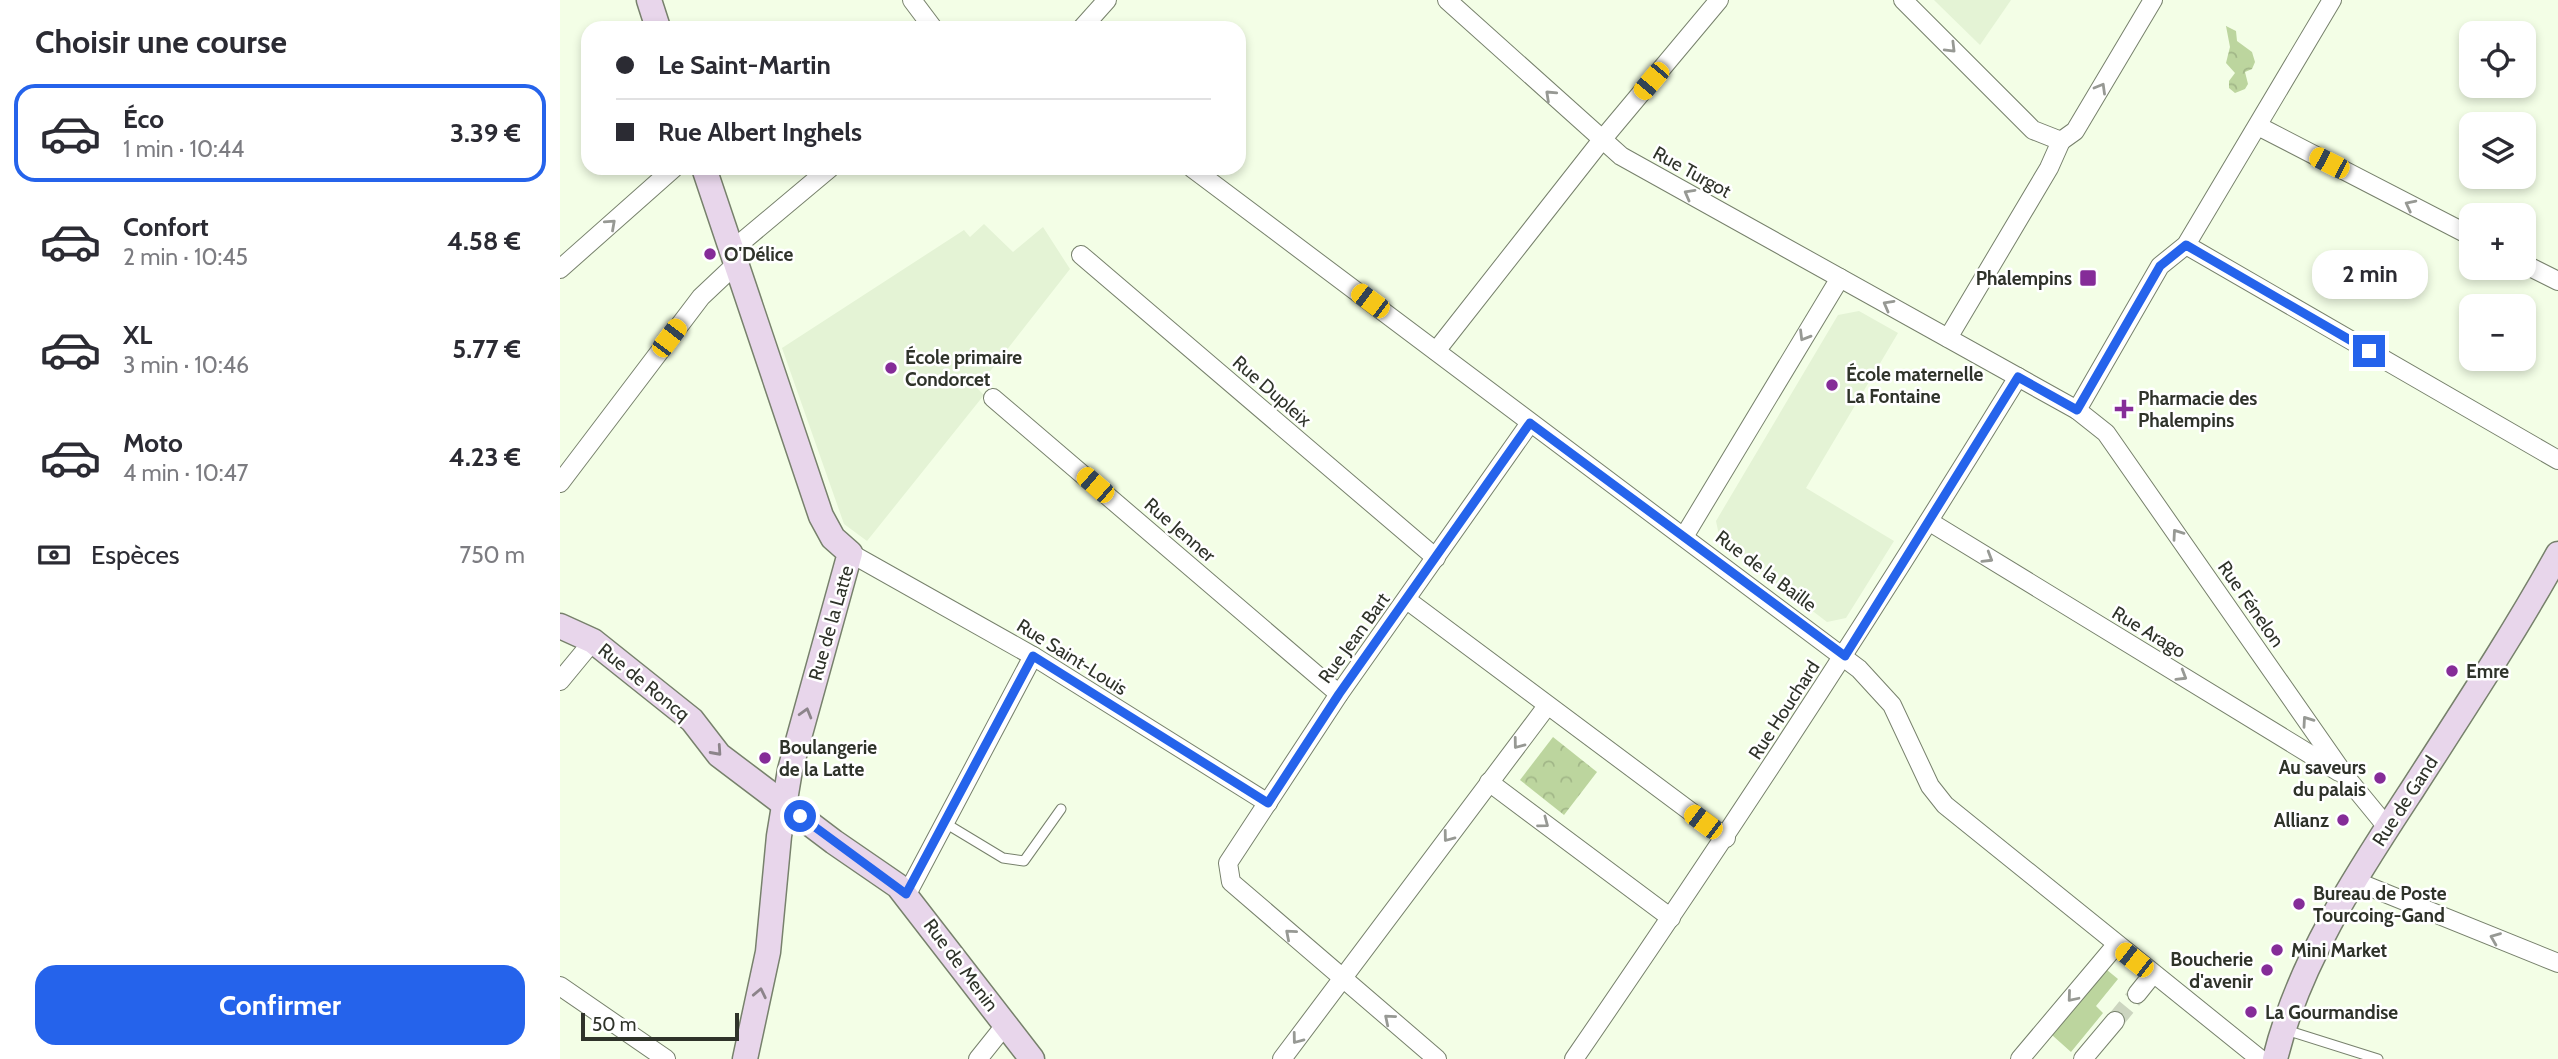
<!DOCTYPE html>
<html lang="fr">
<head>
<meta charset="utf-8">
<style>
  body { margin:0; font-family:Cabin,sans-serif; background:#f2f2f3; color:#2b2b33; height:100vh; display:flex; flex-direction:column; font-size:26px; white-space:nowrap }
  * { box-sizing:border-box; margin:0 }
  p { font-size:23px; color:#7c7c81 }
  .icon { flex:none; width:38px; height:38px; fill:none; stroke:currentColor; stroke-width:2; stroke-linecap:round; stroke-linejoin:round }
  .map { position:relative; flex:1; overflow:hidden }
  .sheet { display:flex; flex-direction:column; background:#fff; width:560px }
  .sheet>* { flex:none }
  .top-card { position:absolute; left:21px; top:21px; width:665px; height:154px; border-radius:21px; box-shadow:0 4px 10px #0003; display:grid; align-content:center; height:154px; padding:0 35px; background:#fff }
  .fabs { position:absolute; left:1899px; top:21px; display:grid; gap:14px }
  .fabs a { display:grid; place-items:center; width:77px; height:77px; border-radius:14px; background:#fff; box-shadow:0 4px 10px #0003; font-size:35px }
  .scale { position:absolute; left:21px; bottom:18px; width:158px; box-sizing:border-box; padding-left:7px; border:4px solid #2f332a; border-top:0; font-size:19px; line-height:24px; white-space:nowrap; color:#2f332a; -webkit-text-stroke:5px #fff; paint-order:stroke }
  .end { position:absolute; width:32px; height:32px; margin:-16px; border:9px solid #2563eb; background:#fff; box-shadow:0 0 0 4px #fff }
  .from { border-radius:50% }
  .bubble { position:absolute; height:49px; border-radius:21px; background:#fff; box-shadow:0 4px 10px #0003; font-size:23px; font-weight:700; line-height:49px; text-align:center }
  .car { position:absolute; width:21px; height:42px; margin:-21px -10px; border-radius:9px; box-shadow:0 0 5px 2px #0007; background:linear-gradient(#f5c518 24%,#345 0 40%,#f5c518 0 76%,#345 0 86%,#f5c518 0) }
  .top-card b { display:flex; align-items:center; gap:24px; height:66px; font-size:26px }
  .top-card b+b { border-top:2px solid #e1e1e2 }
  .top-card i { width:18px; height:18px; background:#2b2b33 }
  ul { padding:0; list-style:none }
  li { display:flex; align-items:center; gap:21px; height:98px; margin:0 14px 10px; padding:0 21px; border:4px solid transparent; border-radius:21px }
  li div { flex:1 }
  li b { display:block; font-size:26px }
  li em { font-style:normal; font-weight:700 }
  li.current { border-color:#2563eb }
  li>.icon { width:63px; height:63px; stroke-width:1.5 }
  h2 { padding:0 35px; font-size:32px; line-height:84px }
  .pay { display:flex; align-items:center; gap:18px; height:77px; padding:0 35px; font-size:26px }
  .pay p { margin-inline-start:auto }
  .primary-button { display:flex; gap:14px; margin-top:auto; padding:14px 35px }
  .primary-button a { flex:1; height:80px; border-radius:21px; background:#2563eb; color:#fff; font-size:28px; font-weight:700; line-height:80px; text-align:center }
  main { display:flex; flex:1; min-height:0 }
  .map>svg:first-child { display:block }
</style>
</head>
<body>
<main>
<section class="sheet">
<h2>Choisir une course</h2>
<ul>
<li class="current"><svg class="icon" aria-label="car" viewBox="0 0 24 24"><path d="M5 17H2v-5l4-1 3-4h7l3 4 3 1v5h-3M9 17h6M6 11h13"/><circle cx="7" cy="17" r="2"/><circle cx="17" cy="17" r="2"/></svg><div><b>Éco</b><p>1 min · 10:44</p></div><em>3.39 €</em></li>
<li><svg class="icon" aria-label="car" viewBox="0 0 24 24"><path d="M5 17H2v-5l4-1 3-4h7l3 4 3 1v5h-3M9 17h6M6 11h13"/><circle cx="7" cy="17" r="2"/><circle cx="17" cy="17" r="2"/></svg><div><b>Confort</b><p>2 min · 10:45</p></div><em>4.58 €</em></li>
<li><svg class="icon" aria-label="car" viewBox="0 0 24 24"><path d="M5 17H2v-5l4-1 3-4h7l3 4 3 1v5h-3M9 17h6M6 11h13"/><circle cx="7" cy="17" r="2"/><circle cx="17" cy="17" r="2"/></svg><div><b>XL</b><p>3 min · 10:46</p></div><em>5.77 €</em></li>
<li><svg class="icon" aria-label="car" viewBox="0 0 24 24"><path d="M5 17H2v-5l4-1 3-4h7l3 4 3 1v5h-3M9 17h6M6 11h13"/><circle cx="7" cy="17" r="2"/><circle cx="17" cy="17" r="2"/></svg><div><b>Moto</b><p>4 min · 10:47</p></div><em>4.23 €</em></li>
</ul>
<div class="pay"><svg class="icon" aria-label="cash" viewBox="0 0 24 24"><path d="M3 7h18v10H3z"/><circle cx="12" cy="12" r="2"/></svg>Espèces<p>750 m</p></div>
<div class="primary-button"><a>Confirmer</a></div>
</section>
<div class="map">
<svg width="1998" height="1059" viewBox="0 0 1998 1059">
  <defs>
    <pattern id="forest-crowns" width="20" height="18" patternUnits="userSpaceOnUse" patternTransform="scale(1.75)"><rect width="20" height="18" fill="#bcd59e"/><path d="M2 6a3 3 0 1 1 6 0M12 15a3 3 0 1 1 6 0" fill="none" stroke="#a2b788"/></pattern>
  </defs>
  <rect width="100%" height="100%" fill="#f3fee6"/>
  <g fill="#e4f3d5">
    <path d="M1374,0H1451L1420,45Z"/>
    <path d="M424,224L453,252L483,227L510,269L417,388L424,395L307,541L284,524L222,348L404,230L410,237Z"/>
    <path d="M1299,311L1338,333L1246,488L1334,541L1286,618L1267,622L1160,540L1156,521L1278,315Z"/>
  </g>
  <path fill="#bcd59e" d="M1547,970L1558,979L1536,1006L1543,1013L1511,1052L1492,1035Z"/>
  <g fill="url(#forest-crowns)">
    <path d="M1666,26L1676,31L1677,41L1692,52L1695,62L1692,69L1685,72L1688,84L1685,89L1675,93L1669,88V81L1675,73L1666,63L1670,47Z"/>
    <path d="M993,737L1037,772L1004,815L960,780Z"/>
  </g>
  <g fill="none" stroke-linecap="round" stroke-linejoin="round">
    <path stroke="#ccd5c0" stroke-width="18" stroke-dasharray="18 9" stroke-linecap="butt" d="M1555,1021L1577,994"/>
    <g stroke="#77816c" stroke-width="11">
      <g id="lane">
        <path d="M385,823L443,858L464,861L501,809"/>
        <path d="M1726,1030L1818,1059"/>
      </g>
    </g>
    <g stroke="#77816c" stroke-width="20">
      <g id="street">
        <path d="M352,0L373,28"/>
        <path d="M887,0L1061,156L1517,410L1600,266L1626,245L1772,0"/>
        <path d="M1343,0L1473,130L1501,141"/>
        <path d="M522,28L547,0"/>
        <path d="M1698,126L1911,236"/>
        <path d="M1501,141L1515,131L1593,0"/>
        <path d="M632,168L1299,669L1332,705L1370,786L1385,805L1700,1059"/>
        <path d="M1626,245L1998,460"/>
        <path d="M171,251L270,168"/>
        <path d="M521,255L876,558"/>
        <path d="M1964,264L1998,281"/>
        <path d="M0,269L114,168"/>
        <path d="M1388,338L1489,168L1501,141"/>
        <path d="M876,351L1041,141L1159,0"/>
        <path d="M433,398L779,694"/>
        <path d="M1517,410L1546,433L1786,777L1827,827"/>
        <path d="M0,483L141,297L176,264"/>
        <path d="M1370,522L1779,772"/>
        <path d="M1125,535L1280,278"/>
        <path d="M290,553L473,656L708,803"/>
        <path d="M847,600L1166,838"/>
        <path d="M0,681L33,641"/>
        <path d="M929,782L1111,918"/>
        <path d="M1795,881L1998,963"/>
        <path d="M347,894L473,656"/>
        <path d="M0,986L106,1059"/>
        <path d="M1577,994L1593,974"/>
        <path d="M418,1059L446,1024"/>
        <path d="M722,1059L987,706"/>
        <path d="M877,1059L671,882L668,863L779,694L970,423"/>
        <path d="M1014,1059C1168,835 1316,609 1458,377"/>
        <path d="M1460,1059L1556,945"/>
        <path d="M1523,1059L1555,1021"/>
      </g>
    </g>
    <g stroke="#77816c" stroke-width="27">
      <g id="secondary">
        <path d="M89,0L98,28"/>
        <path d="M144,168L261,516L273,538L290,553L230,770L219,836L208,952L185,1059"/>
        <path d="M0,626L33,641L132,720L159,755L274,842L338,886L472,1059"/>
        <path d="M1715,1059C1739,961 1797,874 1852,790C1902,712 1953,635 1998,554"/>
      </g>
    </g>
    <use href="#lane" stroke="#fff" stroke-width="9"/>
    <use href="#street" stroke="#fff" stroke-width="18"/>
    <use href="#secondary" stroke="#e8d6eb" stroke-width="24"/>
  </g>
  <defs><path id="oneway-chevron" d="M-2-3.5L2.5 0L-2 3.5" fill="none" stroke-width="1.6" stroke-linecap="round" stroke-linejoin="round" transform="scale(1.75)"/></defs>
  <g stroke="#979994">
    <use href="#oneway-chevron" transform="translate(1391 48) rotate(45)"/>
    <use href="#oneway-chevron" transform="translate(1541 88) rotate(-60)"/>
    <use href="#oneway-chevron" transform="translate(990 95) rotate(-137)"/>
    <use href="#oneway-chevron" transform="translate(1129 194) rotate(-151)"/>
    <use href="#oneway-chevron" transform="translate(1850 205) rotate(-153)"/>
    <use href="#oneway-chevron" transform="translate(51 224) rotate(-42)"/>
    <use href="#oneway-chevron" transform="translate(1328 305) rotate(-151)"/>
    <use href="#oneway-chevron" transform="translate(1244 336) rotate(121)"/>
    <use href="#oneway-chevron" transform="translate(1617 534) rotate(-125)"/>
    <use href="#oneway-chevron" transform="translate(1428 558) rotate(31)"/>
    <use href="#oneway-chevron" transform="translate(1622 676) rotate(31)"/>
    <use href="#oneway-chevron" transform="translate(1747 721) rotate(-125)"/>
    <use href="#oneway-chevron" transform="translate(958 744) rotate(127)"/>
    <use href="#oneway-chevron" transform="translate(984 823) rotate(37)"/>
    <use href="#oneway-chevron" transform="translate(888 837) rotate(127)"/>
    <use href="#oneway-chevron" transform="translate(730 934) rotate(-139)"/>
    <use href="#oneway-chevron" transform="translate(1935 938) rotate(-158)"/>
    <use href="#oneway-chevron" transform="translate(1512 997) rotate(130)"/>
    <use href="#oneway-chevron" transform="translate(829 1019) rotate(-140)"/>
    <use href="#oneway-chevron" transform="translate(737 1039) rotate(127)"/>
  </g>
  <g stroke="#8c848a">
    <use href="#oneway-chevron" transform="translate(246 713) rotate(-74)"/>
    <use href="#oneway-chevron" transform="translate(157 751) rotate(48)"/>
    <use href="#oneway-chevron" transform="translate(200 993) rotate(-78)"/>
  </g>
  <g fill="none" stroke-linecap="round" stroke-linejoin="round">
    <path stroke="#2563eb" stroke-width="9" d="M240,816L346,894L473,656L708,803L779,694L970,423L1285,656L1458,377L1517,410L1600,266L1626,245L1809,351"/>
  </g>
  <g fill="#852c98" stroke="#fff" stroke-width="2.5">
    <circle cx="150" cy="254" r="7"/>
    <rect x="1519" y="269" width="18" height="18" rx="3.5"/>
    <circle cx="331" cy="368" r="7"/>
    <circle cx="1272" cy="385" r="7"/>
    <path d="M1560.5 398.5h7v7h7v7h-7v7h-7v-7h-7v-7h7z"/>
    <circle cx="1892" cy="671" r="7"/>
    <circle cx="205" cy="758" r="7"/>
    <circle cx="1820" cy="778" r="7"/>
    <circle cx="1783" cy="820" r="7"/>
    <circle cx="1739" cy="904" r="7"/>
    <circle cx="1717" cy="950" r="7"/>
    <circle cx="1707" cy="970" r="7"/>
    <circle cx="1691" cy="1012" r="7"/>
  </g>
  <g text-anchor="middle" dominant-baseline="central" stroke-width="5" stroke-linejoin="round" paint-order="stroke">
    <g font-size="19" fill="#2f332a" stroke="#fff">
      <text transform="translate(1132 172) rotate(29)">Rue Turgot</text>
      <text transform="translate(712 391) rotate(41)">Rue Dupleix</text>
      <text transform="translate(620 530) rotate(41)">Rue Jenner</text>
      <text transform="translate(1206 571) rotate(37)">Rue de la Baille</text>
      <text transform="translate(1691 604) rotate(55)">Rue Fénelon</text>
      <text transform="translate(271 623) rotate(-74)">Rue de la Latte</text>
      <text transform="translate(1589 632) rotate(31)">Rue Arago</text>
      <text transform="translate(794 638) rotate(-54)">Rue Jean Bart</text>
      <text transform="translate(512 657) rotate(32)">Rue Saint-Louis</text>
      <text transform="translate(84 682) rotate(39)">Rue de Roncq</text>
      <text transform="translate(1224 710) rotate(-57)">Rue Houchard</text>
      <text transform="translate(1845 801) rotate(-57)">Rue de Gand</text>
      <text transform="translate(401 965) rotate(53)">Rue de Menin</text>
    </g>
    <g font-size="19" font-weight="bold" fill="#2f332a" stroke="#fff" text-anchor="start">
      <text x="164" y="254">O'Délice</text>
      <text x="1512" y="278" text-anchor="end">Phalempins</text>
      <text x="345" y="357">École primaire<tspan x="345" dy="22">Condorcet</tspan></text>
      <text x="1286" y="374">École maternelle<tspan x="1286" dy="22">La Fontaine</tspan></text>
      <text x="1578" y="398">Pharmacie des<tspan x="1578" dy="22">Phalempins</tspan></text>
      <text x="1906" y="671">Emre</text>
      <text x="219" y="747">Boulangerie<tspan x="219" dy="22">de la Latte</tspan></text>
      <text x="1806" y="767" text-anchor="end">Au saveurs<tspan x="1806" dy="22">du palais</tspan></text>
      <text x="1769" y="820" text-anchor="end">Allianz</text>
      <text x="1753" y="893">Bureau de Poste<tspan x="1753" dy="22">Tourcoing-Gand</tspan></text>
      <text x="1731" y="950">Mini Market</text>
      <text x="1693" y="959" text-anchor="end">Boucherie<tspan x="1693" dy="22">d'avenir</tspan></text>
      <text x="1705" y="1012">La Gourmandise</text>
    </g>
  </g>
</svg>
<div class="fabs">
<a><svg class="icon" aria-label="locate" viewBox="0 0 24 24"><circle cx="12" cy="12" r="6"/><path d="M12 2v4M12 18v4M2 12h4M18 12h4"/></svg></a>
<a><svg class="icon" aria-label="layers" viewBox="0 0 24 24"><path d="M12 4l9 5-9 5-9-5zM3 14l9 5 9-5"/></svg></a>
<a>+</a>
<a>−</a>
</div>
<div class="scale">50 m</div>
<i class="end from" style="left:240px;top:816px"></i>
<i class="end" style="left:1809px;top:351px"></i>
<div class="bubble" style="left:1752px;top:250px;width:116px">2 min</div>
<i class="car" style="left:1091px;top:81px;rotate:220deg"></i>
<i class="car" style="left:1769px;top:163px;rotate:297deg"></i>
<i class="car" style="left:810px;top:301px;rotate:307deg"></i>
<i class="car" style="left:109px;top:338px;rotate:37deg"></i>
<i class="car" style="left:535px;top:485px;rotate:311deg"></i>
<i class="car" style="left:1143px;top:822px;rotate:307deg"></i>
<i class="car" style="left:1574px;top:960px;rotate:308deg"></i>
<div class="top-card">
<b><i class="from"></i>Le Saint-Martin</b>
<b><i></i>Rue Albert Inghels</b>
</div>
</div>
</main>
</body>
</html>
